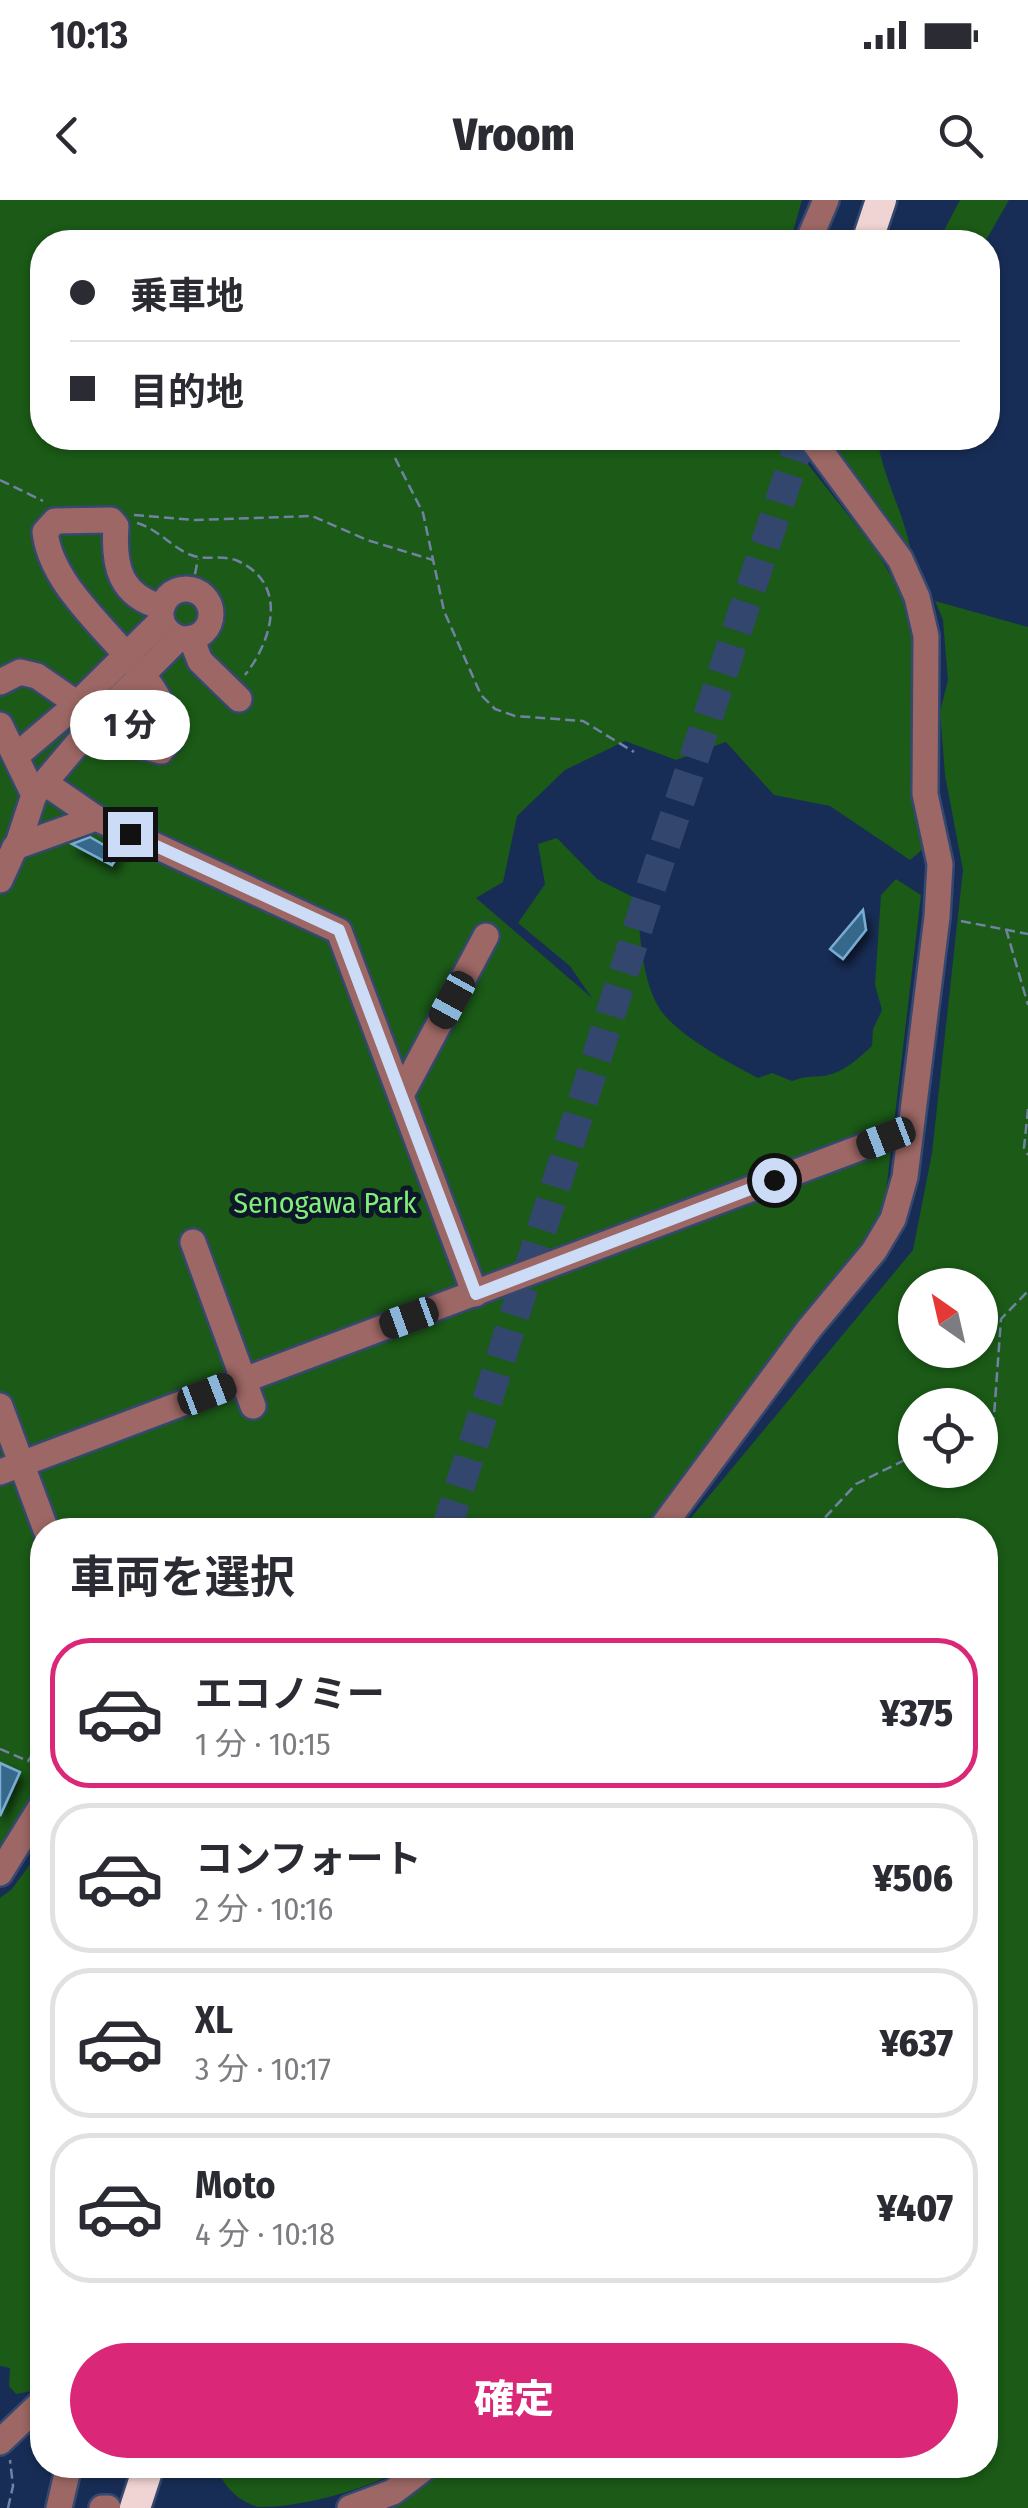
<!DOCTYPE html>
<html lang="ja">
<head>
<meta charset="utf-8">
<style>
  body { margin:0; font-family:"Fira Sans Condensed","Noto Sans JP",sans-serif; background:#f2f2f3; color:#2b2b33; height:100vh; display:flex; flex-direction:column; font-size:38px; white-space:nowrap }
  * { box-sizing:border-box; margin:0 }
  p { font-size:32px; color:#7c7c81 }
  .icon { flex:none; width:55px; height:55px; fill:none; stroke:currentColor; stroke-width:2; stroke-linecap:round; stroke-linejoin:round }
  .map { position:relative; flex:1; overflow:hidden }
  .sheet { position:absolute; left:30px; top:1318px; width:968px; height:960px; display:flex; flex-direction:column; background:#fff; border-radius:40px; box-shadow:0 2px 8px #0004 }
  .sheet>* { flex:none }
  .hud { position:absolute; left:30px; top:30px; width:970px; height:220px; border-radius:40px; box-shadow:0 2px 8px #0004; display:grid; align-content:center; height:220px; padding:0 40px; background:#fff }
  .needle { width:65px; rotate:326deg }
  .buttons { position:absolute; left:898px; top:1068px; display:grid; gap:20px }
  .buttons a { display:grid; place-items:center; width:100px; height:100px; border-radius:50%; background:#fff; box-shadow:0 2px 8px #0004; font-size:50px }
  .end { position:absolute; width:45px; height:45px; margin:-22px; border:12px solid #cddcf6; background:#111; box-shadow:0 0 0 5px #111 }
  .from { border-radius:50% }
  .bubble { position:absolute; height:70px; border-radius:35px; background:#fff; box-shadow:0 2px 8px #0004; font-size:32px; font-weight:800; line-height:70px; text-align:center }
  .car { position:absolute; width:30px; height:60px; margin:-30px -15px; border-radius:12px; box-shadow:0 0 8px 2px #0007; background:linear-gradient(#222 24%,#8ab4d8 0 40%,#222 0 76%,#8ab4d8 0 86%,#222 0) }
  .hud b { display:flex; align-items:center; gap:35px; height:95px; font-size:38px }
  .hud b+b { border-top:2px solid #e1e1e2 }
  .hud i { width:25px; height:25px; background:#2b2b33 }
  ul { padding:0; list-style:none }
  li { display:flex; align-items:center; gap:30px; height:150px; margin:0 20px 15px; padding:0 20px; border:5px solid #e1e1e2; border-radius:40px }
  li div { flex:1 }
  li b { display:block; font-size:38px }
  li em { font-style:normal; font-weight:800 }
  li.current { border-color:#db2777 }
  li>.icon { width:90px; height:90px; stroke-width:1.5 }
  h2 { padding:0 40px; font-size:45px; line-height:120px }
  .action { display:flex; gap:20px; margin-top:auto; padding:20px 40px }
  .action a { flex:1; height:115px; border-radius:60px; background:#db2777; color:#fff; font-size:40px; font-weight:800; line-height:115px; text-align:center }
  .status { display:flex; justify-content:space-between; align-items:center; height:70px; padding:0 50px; background:#fff; direction:ltr }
  .status svg { height:28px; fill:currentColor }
  header { display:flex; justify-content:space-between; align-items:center; height:130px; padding:0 40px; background:#fff; font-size:45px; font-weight:800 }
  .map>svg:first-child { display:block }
</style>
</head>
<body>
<div class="status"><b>10:13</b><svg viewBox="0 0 49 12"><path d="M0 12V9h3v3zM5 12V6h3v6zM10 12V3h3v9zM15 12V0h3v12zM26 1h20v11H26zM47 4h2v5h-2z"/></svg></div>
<header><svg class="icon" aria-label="back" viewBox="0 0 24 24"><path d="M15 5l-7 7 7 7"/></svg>Vroom<svg class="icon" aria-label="search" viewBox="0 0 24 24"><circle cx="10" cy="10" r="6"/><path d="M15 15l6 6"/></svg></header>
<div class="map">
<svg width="1028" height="2308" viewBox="0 0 1028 2308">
  <defs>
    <filter id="shadow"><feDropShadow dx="4" dy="7" stdDeviation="5" flood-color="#0009"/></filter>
  </defs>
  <rect width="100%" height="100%" fill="#182d56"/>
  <g fill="#1b5a17" fill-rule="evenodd">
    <path d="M0,0H802L790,42H42V238H787L876,350L901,393L912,432L913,589L922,650L910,660L830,606L774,595L726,542L676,560L625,541L565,570L517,616L503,682L476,698L592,798L570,766L518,723L545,684L538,644L557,638L597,679L637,699C640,732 641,776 658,806C673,833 731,864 758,878L772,873L792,881C804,876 812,877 824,876C843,873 859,858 872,846L873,829L882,810L875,785L881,695L896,679L921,695L884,1009L854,1060L644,1330H42V1579L0,1653Z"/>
    <path d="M960,0H1009L985,42H938Z"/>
    <path d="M826,238H877C883,279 906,316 912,358L843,270Z"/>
    <path d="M935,401L1028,427V2308H383L441,2265H985V1330H681L913,1050L932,953L963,670L945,575L940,512L948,480L943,420ZM915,1085H980V1150H915ZM915,1205H980V1270H915Z"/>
    <path d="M42,1648V2189L16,2194L9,2186L10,2168L0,2166V1698L12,1689Z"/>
    <path d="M214,2265H406C375,2289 297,2308 258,2307C235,2300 224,2285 214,2265Z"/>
  </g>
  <g fill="#36678a" stroke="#7aacd3" stroke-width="2.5" filter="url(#shadow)">
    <path d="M90,637L119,654L112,665L72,644Z"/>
    <path d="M863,710L866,730L843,759L830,749Z"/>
    <path d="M0,1563L20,1572L0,1616Z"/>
  </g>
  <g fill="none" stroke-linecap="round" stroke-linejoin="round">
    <path stroke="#33476e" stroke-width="30" stroke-dasharray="30 15" stroke-linecap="butt" d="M446,1330L650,690L801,238"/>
    <g stroke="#354970" stroke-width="30">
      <g id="minor">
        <path d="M808,42L826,0"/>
        <circle cx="186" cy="414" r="25"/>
        <path d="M191,438L200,461L239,499"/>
        <path d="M0,482L20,472L37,476L137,545L161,551L172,536C162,462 54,408 45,332L55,321L111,320L116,326C113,366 120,396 162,407"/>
        <path d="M0,525L34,595L17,647"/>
        <path d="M16,556L77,504L161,421"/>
        <path d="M45,583L96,618"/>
        <path d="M34,595L100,517L178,439"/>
        <path d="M0,680L15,647L96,618L339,731L475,1094"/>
        <path d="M401,895L486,736"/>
        <path d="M193,1042L253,1206"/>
        <path d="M0,1206L46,1330"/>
        <path d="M0,1272L886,938"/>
        <path d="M660,1330L809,1129L874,1051L893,1019L905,977L937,717L940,664L925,594L926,436L917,397L900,359L811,238"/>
        <path d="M0,1673L42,1605"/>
        <path d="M0,2242L42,2202"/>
        <path d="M59,2308L69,2265"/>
        <path d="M102,2308H108"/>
        <path d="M350,2308L393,2292L428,2265"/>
      </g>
    </g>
    <g stroke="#354970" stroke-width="35">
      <g id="highway">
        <path d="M867,42L881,0"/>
        <path d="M135,2308L149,2265"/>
      </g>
    </g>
    <g stroke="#7183a4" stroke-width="2.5" stroke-dasharray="10 5" stroke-linecap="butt">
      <path d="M395,258L423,313L444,411L481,495L495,509L515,516L583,521L634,552"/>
      <path d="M0,280L43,301"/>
      <path d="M134,315L195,320L312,316L367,340L433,360"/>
      <path d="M137,323C158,329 171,347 191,355C206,361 222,354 238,361C289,384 272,441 245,475"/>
      <path d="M192,389L198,359"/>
      <path d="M961,721L1028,734"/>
      <path d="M1006,729L1028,805"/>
      <path d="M1028,909L1024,948L1028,955"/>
      <path d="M980,1249L992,1244L1001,1119L1028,1091"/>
      <path d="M819,1330V1324L856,1284L915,1255"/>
      <path d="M0,1549L28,1561L42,1541"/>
      <path d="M8,2308L13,2286L10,2260"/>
    </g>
    <use href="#minor" stroke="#9c6764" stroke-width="25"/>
    <use href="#highway" stroke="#f0d4d3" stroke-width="30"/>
  </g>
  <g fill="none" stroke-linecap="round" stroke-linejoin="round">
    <path stroke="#cddcf6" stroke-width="12" d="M130,634L339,730L476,1094L774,980"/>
  </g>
  <g text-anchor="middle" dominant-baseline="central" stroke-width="10" stroke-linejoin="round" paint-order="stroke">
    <g font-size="30" fill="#82ee79" stroke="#0d1729">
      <text x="325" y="1003">Senogawa Park</text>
    </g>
  </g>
</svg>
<div class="buttons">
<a><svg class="needle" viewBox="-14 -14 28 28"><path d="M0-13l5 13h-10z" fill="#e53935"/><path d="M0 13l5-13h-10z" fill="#7c7c81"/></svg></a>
<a><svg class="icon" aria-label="locate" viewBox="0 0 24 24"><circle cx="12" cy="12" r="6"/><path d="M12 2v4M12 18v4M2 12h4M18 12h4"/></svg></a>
</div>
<i class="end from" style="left:774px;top:980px"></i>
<i class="end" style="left:130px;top:634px"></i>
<div class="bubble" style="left:70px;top:490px;width:120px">1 分</div>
<i class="car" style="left:452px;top:800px;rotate:209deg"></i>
<i class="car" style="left:886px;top:938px;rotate:249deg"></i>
<i class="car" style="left:409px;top:1118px;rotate:250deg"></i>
<i class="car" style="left:207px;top:1194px;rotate:69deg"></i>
<div class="hud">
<b><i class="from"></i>乗車地</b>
<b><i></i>目的地</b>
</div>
<section class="sheet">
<h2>車両を選択</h2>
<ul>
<li class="current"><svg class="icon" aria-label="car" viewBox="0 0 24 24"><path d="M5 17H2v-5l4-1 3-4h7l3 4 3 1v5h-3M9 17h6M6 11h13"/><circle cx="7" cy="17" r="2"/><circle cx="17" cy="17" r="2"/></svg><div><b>エコノミー</b><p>1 分 · 10:15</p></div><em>¥375</em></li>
<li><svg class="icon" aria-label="car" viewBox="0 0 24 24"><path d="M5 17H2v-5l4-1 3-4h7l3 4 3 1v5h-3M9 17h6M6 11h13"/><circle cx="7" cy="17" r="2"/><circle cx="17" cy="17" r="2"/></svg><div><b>コンフォート</b><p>2 分 · 10:16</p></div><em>¥506</em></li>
<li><svg class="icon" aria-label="car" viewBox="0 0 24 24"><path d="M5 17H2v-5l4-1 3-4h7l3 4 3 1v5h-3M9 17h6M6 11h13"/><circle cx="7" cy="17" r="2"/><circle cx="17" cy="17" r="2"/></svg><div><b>XL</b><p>3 分 · 10:17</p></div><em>¥637</em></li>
<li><svg class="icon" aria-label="car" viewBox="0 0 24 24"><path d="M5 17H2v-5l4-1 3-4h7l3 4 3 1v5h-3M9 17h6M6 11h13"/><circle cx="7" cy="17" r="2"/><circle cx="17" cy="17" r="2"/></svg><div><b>Moto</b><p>4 分 · 10:18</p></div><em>¥407</em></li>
</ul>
<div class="action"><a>確定</a></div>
</section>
</div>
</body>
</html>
